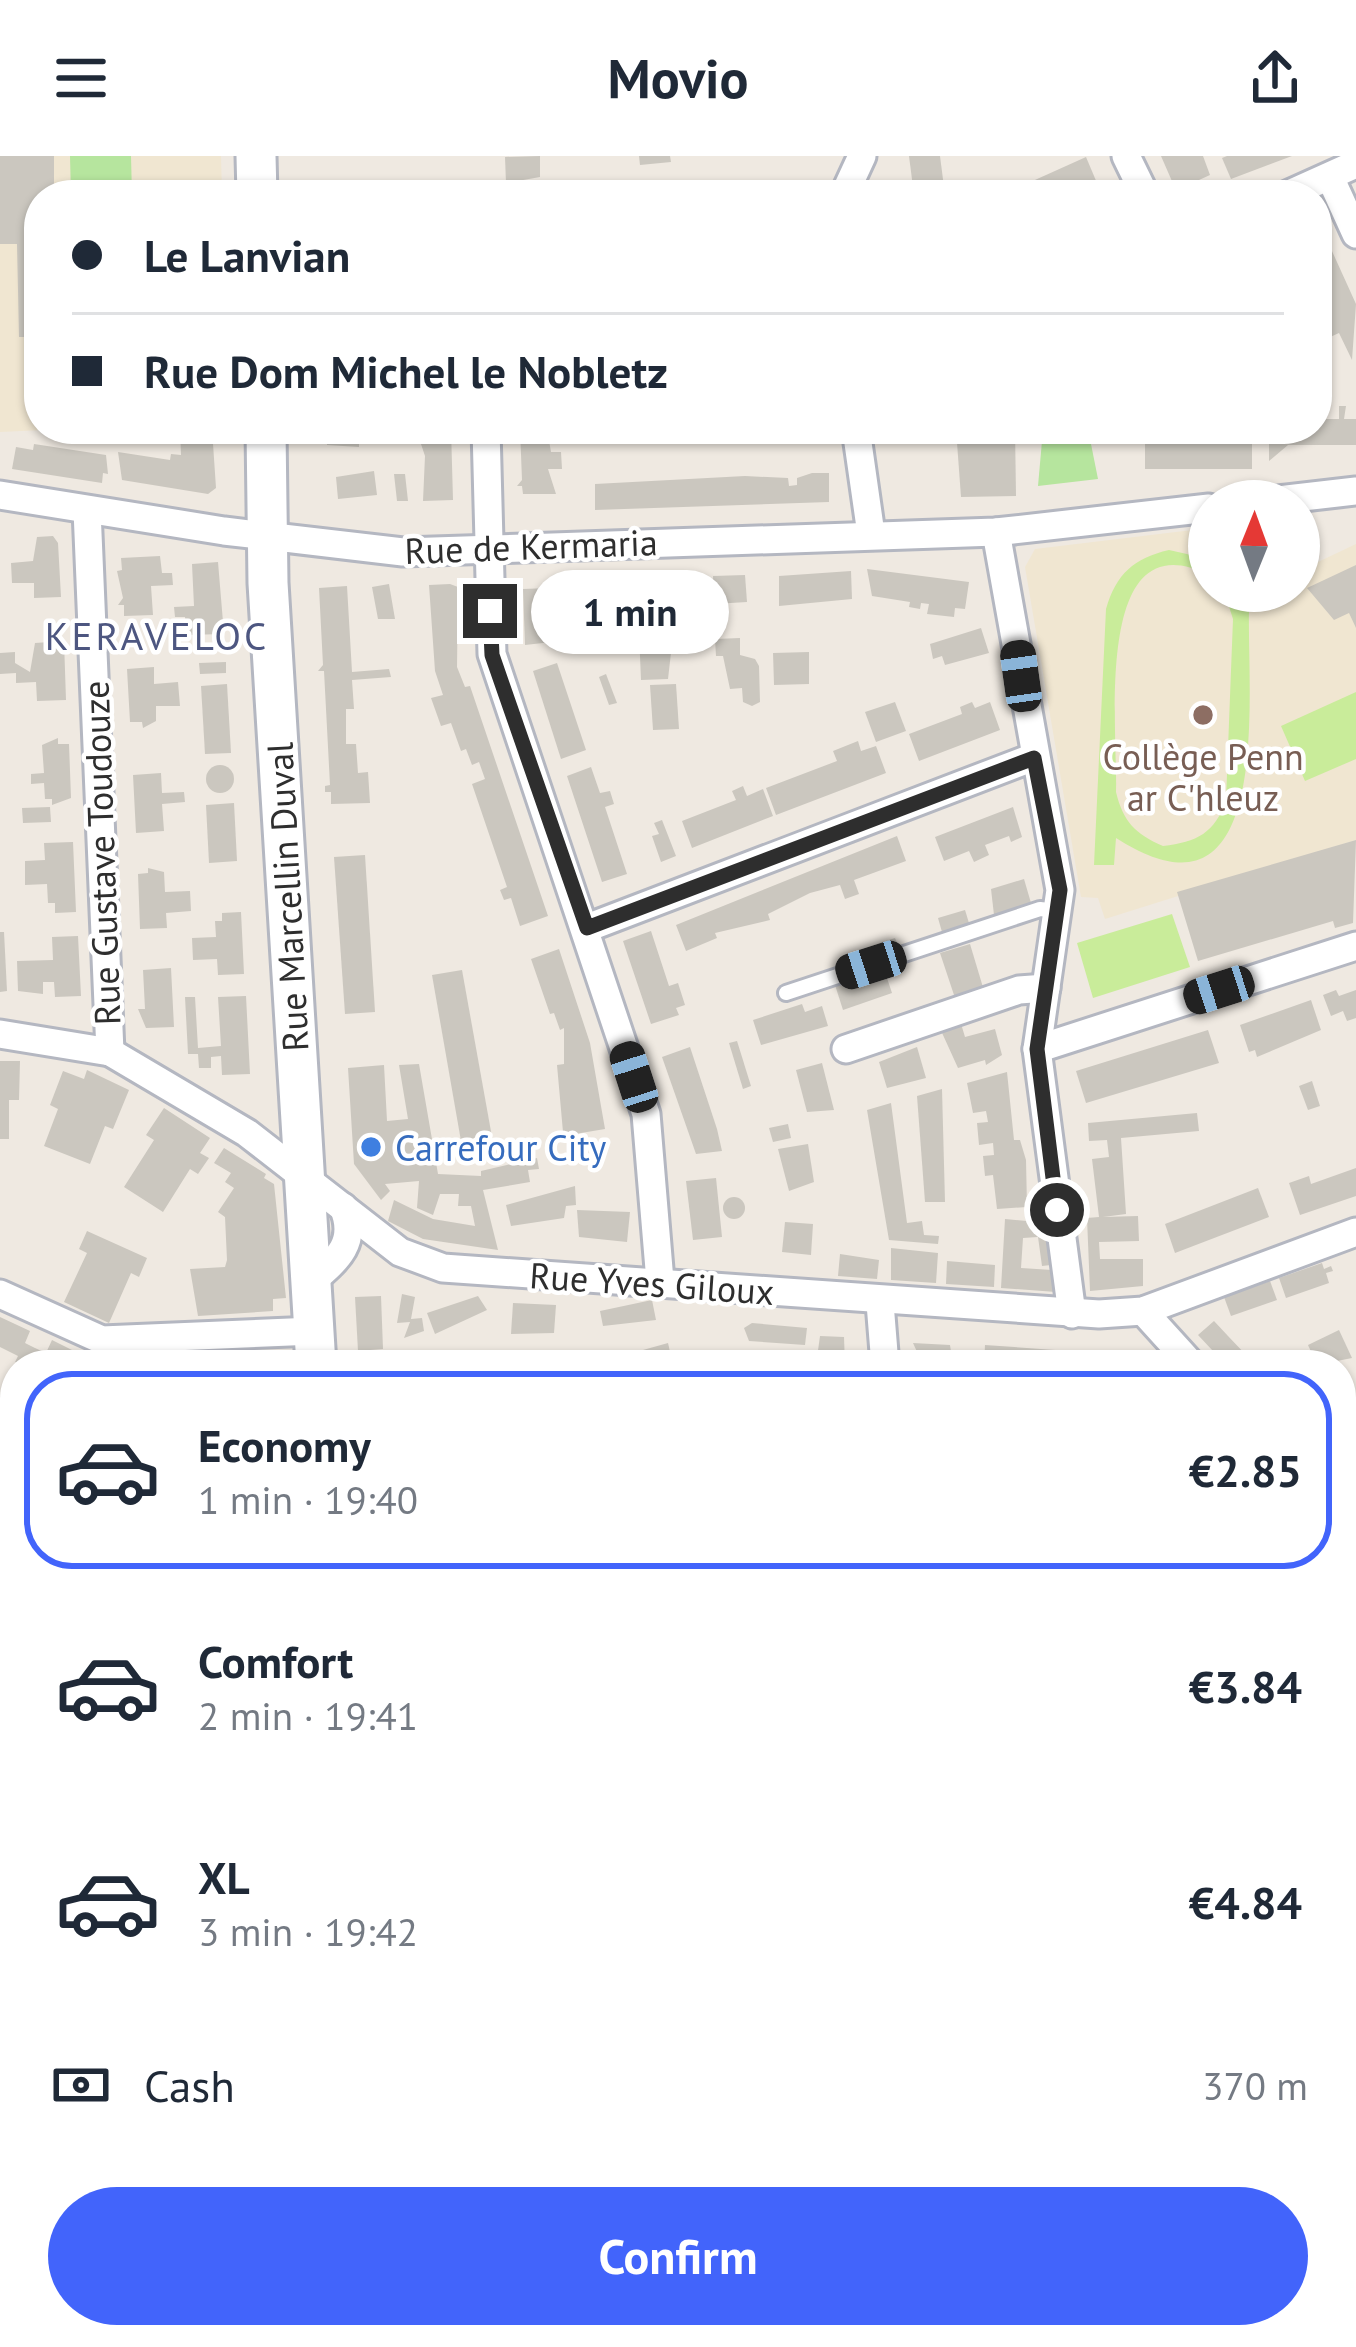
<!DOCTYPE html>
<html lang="en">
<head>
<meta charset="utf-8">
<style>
  body { margin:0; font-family:"PT Sans",sans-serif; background:#f6f6f7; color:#1f2937; height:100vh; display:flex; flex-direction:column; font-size:45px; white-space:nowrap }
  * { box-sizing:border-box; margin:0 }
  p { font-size:39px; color:#747a83 }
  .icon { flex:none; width:66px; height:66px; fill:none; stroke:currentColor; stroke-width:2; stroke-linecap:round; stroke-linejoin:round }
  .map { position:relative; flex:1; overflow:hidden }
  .side { position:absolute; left:0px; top:1194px; width:1356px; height:999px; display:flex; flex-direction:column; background:#fff; border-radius:48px 48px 0 0; box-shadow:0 3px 9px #0004 }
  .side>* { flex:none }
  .top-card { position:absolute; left:24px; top:24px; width:1308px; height:264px; border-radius:48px; box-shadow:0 3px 9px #0004; display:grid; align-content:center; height:264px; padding:0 48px; background:#fff }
  .needle { width:78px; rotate:1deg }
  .controls { position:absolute; left:1188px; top:324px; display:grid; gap:24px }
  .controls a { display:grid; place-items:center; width:132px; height:132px; border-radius:50%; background:#fff; box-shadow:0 3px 9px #0004; font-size:60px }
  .end { position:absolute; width:54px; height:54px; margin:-27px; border:15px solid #2e2e2e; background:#fff; box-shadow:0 0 0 6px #fff }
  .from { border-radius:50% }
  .bubble { position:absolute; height:84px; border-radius:42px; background:#fff; box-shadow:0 3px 9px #0004; font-size:39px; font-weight:600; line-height:84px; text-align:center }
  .car { position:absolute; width:36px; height:72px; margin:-36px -18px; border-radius:15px; box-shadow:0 0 9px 3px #0007; background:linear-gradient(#222 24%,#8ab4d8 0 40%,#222 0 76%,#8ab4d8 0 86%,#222 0) }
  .top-card b { display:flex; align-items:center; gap:42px; height:114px; font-size:45px }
  .top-card b+b { border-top:3px solid #e0e1e3 }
  .top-card i { width:30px; height:30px; background:#1f2937 }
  ul { padding:21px 0 0; list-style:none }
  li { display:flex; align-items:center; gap:36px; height:198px; margin:0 24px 18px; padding:0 24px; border:6px solid transparent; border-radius:48px }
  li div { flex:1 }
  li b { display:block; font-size:45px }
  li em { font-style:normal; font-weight:600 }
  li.active { border-color:#4264fb }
  li>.icon { width:108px; height:108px; stroke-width:1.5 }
  .pay { display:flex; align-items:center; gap:30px; height:132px; padding:0 48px; font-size:45px }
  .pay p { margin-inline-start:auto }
  .button { display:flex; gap:24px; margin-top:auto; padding:24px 48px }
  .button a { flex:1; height:138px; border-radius:72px; background:#4264fb; color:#fff; font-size:48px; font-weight:600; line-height:138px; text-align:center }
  header { display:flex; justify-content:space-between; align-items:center; height:156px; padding:0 48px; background:#fff; font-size:54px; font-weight:600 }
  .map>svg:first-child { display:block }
</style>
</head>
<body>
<header><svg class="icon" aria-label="menu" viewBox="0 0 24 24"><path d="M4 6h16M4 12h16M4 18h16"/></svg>Movio<svg class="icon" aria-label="share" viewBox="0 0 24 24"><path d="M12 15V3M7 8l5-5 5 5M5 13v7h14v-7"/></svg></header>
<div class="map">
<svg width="1356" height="2191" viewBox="0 0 1356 2191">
  <rect width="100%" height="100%" fill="#efe9e1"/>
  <g fill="#f0e6d1">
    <path d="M0,0H221L222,39H39V273H65L0,276Z"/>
    <path d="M1209,372V435H1299V415L1356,388V684L1105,763L1098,742L1081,741L1025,411L1035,393Z"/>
  </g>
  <g fill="#b6e59e">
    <path d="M70,0H131L132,39H71Z"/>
    <path d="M1064,273H1088L1098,323L1038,330L1042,285Z"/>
  </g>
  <g fill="#c9ec9a">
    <path d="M1169,394L1209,403V419C1092,361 1118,573 1116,636C1123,665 1135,678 1163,690C1197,686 1215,677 1226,644L1233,463L1224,435H1240L1249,455C1247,540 1275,784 1116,682L1114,709H1094L1106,453C1116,418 1134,402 1169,394Z"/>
    <path d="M1356,536V603L1305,625L1281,570Z"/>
    <path d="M1172,758L1190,811L1093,842L1077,787Z"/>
  </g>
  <g fill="#cbc7bf">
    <path d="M0,0H54V39H39V181H19L17,88H0Z"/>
    <path d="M540,0V21L506,27L505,1Z"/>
    <path d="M639,0H670L671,6L640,9Z"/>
    <path d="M909,0H940L945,39H914Z"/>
    <path d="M1161,0H1203L1210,19L1199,24L1206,39H1178Z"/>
    <path d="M1292,0L1231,23L1222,2L1227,0Z"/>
    <path d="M1086,1L1097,27L1070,39H1018L1015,33Z"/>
    <path d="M1317,62L1356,148L1352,204L1339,177L1328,182L1317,158Z"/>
    <path d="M1339,250H1346L1344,263H1356V289H1288L1269,305V273H1317V256H1326L1325,263H1339Z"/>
    <path d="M180,273H212L216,332L208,338L122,324L118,296L170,304L171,298L181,299Z"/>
    <path d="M327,273H373V283H359V291L327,289Z"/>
    <path d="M424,273H451L453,344L423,345L425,300L419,282H424Z"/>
    <path d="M520,273H547L551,296H561L562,313H548L556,338H523L522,330H517L522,324Z"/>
    <path d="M956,273H1015L1016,340L961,341Z"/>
    <path d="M1172,273H1198V287L1252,278V313H1145V287H1172Z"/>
    <path d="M34,288L106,299L108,318L103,317L102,327L12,313L16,291L33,294Z"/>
    <path d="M374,315L377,339L338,343L336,321Z"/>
    <path d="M812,317H829V346L595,354V328L745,320L788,322L789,330L797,329V322Z"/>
    <path d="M394,318H405L408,345H397Z"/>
    <path d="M53,380L58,387L61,441L34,442V427H12L11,407L33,405L37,381Z"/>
    <path d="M160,400L162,417H172L173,429L151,430L153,459L124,460V449H118L123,442L117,415L122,414L121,402Z"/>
    <path d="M218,406L224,478L186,479L185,461H175L174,451L194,450L192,408Z"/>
    <path d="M1356,409V472L1349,457L1334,464L1307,432Z"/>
    <path d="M867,413L969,426L965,453L955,452L954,461L927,458L929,448L921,447L920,453L909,451L910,446L872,440Z"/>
    <path d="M851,415L852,443L779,450V420Z"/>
    <path d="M745,419L747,446L714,448L713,420Z"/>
    <path d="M704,420V453L654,449L653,422Z"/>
    <path d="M642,421L647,450L611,455L613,426Z"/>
    <path d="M389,428L395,463H378L372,431Z"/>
    <path d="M450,428L458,431L457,511L465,531L470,530L548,760L520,770L511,742L504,744L500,734L507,731L472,628L485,623L479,606L472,609L466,593L461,595L451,567L441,570L431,542L443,539L435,515L429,429Z"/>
    <path d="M347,430L352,516L389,513L391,521L352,524L354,553H346V588H356L358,617L368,616L370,647L331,648V636H325V630L330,629L324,515H318L323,509L319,432Z"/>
    <path d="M549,432L550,470H561V485L525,489L523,433Z"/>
    <path d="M981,472L989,497L945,509L942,500L933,503L930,488Z"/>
    <path d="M666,476V488H672L668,523L641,524L639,477Z"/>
    <path d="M740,482V499L755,503L759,510L760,546L752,550L743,546L742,532L730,533L723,500H716L715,483Z"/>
    <path d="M64,485L66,544L37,545L36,526L16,527V517L0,518V497L15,496V507L30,516L35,487Z"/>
    <path d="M809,496V528L774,529L773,497Z"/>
    <path d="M226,506V517L200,518L199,507Z"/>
    <path d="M557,507L586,594L561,603L533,515Z"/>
    <path d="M154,511V528L178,526L180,550H156V565L143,572L142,566H130L127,513Z"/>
    <path d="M606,518L617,547L609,549L599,521Z"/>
    <path d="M227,528L231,597L205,598L201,530Z"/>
    <path d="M676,528L679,573L653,574L650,529Z"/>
    <path d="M895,546L906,575L876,586L865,556Z"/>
    <path d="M972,546L975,552L990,546L1000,574L919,605L909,578L962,558L960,551Z"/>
    <path d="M58,582V588H69L71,642L52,649V643H45L44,627L31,628V618L44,617L42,589Z"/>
    <path d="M858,585L861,595L876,590L886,617L776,659L766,632L837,605L833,595Z"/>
    <circle cx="220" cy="623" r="14"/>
    <path d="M591,611L600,637L610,635L614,648L605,651L627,718L602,726L567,620Z"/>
    <path d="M161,617L162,637L184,636L185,646L162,648L164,675L136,677L133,619Z"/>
    <path d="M743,630L747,640L763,633L773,660L692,692L682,665L736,644L732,635Z"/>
    <path d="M234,647L237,705L209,707L206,649Z"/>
    <path d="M50,651L51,666L23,667L22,652Z"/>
    <path d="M1013,651L1022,681L1011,686L1009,680L985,689L989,699L974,706L969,695L944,705L935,681Z"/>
    <path d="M662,664L676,700L661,706L652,680L659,678L654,667Z"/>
    <path d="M897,680L906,705L854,724L859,738L845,743L840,729L810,737L768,758L770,764L715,777L717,782L686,795L676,769Z"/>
    <path d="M1356,684L1353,767L1335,772L1333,765L1198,805L1177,736Z"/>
    <path d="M73,686L76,756L55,757V747H48L47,728L25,729V705L45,704L44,687Z"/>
    <path d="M365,699L375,856L345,858L334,701Z"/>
    <path d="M148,712L164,716L165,736L190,735L191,755L166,757L167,772L140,773L138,718L148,717Z"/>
    <path d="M1024,723L1031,747L994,759L991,733Z"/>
    <path d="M965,754L969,767L942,776L938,762Z"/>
    <path d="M241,756L244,818L218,819L217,803L193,804L192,782L216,781L215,765H222V757Z"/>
    <path d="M651,775L669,830L678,827L685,849L676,852L679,859L651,868L623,785Z"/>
    <path d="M0,776H4L7,835L0,836Z"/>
    <path d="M78,780L81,840L55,841L54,826H43V838L18,835L17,805L53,804L52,781Z"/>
    <path d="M895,782L899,791L862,803L859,794Z"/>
    <path d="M970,788L985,838L957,848L940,797Z"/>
    <path d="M559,793L590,887L605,973L569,979L563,976L557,909L564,908V872L560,874L554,857L550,858L531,803Z"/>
    <path d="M171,812L174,871L146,872L138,853H145L143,814Z"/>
    <path d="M884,813L892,837L843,854L835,829Z"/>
    <path d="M462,814L492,981L461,985L432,819Z"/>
    <path d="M1336,834L1339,840L1356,834V862L1347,865L1343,855L1331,860L1323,839Z"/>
    <path d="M246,840L250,918L222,919L221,900L211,901V912H199L198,898H188L185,841H195L198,892L221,890L218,841Z"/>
    <path d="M1311,844L1321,874L1257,901L1255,894L1249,896L1240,869Z"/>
    <path d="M802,848L805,856L822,850L828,870L761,889L753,864Z"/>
    <path d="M959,861L965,881L995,873L1002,899L986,909L985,904L958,912L938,868Z"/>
    <path d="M1208,874L1219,907L1086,947L1076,915Z"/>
    <path d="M737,885L751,930L743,933L729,887Z"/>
    <path d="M690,891L717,973L722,995L696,998L662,901Z"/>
    <path d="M917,891L926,922L887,932L879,906Z"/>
    <path d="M0,905H20L19,944H9V983H0Z"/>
    <path d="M822,907L834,954L807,956L796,914Z"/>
    <path d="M419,908L438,1018L481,1020V1015L537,1002L539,1013L528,1014L530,1026L483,1034L498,1094L423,1083L388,1065L394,1044L433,1063L475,1070L471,1050H458L459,1038H440L433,1059L417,1052L419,1025L385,1028L390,1035L381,1044L354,1008L348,912L384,909L387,965L408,963L399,909Z"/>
    <path d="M87,914L129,934L113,973L105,970L90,1008L44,990L58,953L50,949L63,915L84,923Z"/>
    <path d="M1007,916L1014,984H1020L1026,1004L1027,1051L997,1053L993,1019L985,1020L983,1000L994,999L993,987L979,989L977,967L988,966L986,955L973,957L967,927Z"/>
    <path d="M1312,925L1320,950L1308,954L1299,930Z"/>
    <path d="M942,933L945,1046H925L917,940Z"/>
    <path d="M891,947L907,1067L922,1065L924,1079L939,1080L938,1088L889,1084L867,954Z"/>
    <path d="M164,952L210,982L200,997L209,1002L198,1018L190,1013L163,1056L124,1031L154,984L146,979Z"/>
    <path d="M1197,957L1199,975L1121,982L1126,1058L1103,1061L1138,1060L1139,1085L1099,1086L1100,1103H1143V1130L1090,1135L1087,1062L1099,1061L1092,1003L1109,1001L1107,984L1089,985L1088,967Z"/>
    <path d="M788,968L791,982L773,986L769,972Z"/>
    <path d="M808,988L814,1026L789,1035L778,993Z"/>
    <path d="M224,992L266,1018L264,1022L274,1028L286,1142L273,1143V1155L198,1160L190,1113L225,1111L227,1104L225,1061L218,1056L234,1032L225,1026L231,1017L214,1007Z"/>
    <path d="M1356,1012V1040L1300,1059L1289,1027L1309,1020L1311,1028Z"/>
    <path d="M716,1022L722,1081L693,1084L686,1025Z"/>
    <path d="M575,1030L576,1049L566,1050L564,1062L511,1070L506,1049Z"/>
    <path d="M1258,1032L1269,1061L1175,1097L1165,1068Z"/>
    <circle cx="734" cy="1052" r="11"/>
    <path d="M577,1054L630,1056L627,1086L579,1081Z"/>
    <path d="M1045,1056L1051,1109L1042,1110L1038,1081L1023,1082L1021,1112L1052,1114L1056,1136L1001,1132L1005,1063L1038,1066L1037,1057Z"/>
    <path d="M785,1066L813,1068L811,1099L782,1096Z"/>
    <path d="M87,1075L147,1102L139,1121L131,1117L109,1167L64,1146L87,1097L79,1093Z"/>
    <path d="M891,1092L938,1097L936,1127L891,1124Z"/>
    <path d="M840,1098L879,1104L877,1123L838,1120Z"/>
    <path d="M947,1105L995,1109L994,1131L946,1128Z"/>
    <path d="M1322,1107L1324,1113L1331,1110L1333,1115L1326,1117L1329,1127L1286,1142L1279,1122Z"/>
    <path d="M1270,1125L1277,1144L1231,1160L1224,1141Z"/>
    <path d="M402,1138L415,1141L411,1163L422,1162L424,1175L404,1182L410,1166L397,1167Z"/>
    <path d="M381,1140L383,1193L358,1195L355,1141Z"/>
    <path d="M478,1140L487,1154L435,1178L427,1157Z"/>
    <path d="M652,1144L656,1164L603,1170L600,1155Z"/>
    <path d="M513,1147L556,1149L554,1177L511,1178Z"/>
    <path d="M0,1161L30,1175L25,1187L35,1192L46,1197L52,1184L72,1194L65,1209L15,1206L18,1200L0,1191Z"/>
    <path d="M1214,1165L1228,1180L1247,1200L1227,1209L1213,1195L1198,1179Z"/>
    <path d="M752,1167L807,1172L805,1189L749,1185L744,1172Z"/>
    <path d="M1339,1174L1352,1202L1317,1209L1308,1189Z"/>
    <path d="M820,1180L844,1181L845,1209H816Z"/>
    <path d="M668,1187L673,1209H643V1194Z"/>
    <path d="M913,1187L950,1189L953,1209H923Z"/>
    <path d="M985,1189L1055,1194L1054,1209H984Z"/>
    <path d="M732,1194L741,1209H721L717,1202Z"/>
    <path d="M15,1271V1300H0V1272Z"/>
    <path d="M1356,1306V1342L1348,1347L1341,1315Z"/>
    <path d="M0,1374H13V1397L0,1398Z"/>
    <path d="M0,1700H15L11,1734L0,1733Z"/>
    <path d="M1353,1795L1356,1800V1854L1341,1829V1802Z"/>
    <path d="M1348,1961L1356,1990L1341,1994V1963Z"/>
    <path d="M1356,2049V2104L1349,2106L1341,2054Z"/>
    <path d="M457,2178H531V2179L513,2185L515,2191H456L452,2180Z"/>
    <path d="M789,2178H800L802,2185L829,2181L832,2191H794Z"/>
    <path d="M874,2178L880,2189L857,2191L854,2180Z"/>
    <path d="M966,2178H1002L1005,2191H970Z"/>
    <path d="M1034,2178H1122L1123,2179L1085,2191H1035Z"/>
  </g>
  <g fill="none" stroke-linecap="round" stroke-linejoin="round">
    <g stroke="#b4b7c1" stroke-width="20">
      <g id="lane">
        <path d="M786,837L1040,753L1057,755"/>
        <path d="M0,1839L7,1816"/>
        <path d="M0,1859H15"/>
        <path d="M0,1916L15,1906"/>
        <path d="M0,1981L15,1971"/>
      </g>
    </g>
    <g stroke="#b4b7c1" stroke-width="33">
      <g id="street">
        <path d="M1126,0L1145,39"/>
        <path d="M1330,21L1356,78"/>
        <path d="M844,39L862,0"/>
        <path d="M1287,39L1356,8"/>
        <path d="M486,273L492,498L646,958L660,1125"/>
        <path d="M856,273L871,378"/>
        <path d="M0,339L224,375L403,396L996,376L1209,352"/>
        <path d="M1268,345L1356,335"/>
        <path d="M87,354L110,896"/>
        <path d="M996,376L1060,734L1037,893L1072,1158"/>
        <path d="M587,772L1034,601"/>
        <path d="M0,878L110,896L247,977L400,1096L443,1112L1099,1158L1143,1155L1356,1076"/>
        <path d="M846,893L1019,834L1046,832"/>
        <path d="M1037,893L1356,790"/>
        <path d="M312,1125C338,1103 358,1086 343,1051"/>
        <path d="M0,1138L102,1184L314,1175"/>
        <path d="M880,1147L885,1209"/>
        <path d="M1143,1155L1192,1209"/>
        <path d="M0,1257H15"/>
        <path d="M1341,1270L1356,1261"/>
        <path d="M0,1342H15"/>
        <path d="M1341,1455L1356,1519"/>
        <path d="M0,1543L15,1542"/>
        <path d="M1351,1712L1356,1720"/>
        <path d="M0,2063L15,2053"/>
        <path d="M1341,2133L1356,2129"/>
        <path d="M0,2134L15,2142"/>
        <path d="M86,2178L98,2184L198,2178"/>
        <path d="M932,2178L936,2191"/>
        <path d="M1337,2178L1341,2191"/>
        <path d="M1169,2191L1207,2178"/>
      </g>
    </g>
    <g stroke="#b4b7c1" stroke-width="45">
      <g id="secondary">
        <path d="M256,0L257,39"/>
        <path d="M266,273L268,427L316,1209"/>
        <path d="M369,2178V2191"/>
      </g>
    </g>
    <g stroke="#c9c9c9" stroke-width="48">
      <g id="primary">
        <path d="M1341,1601L1356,1595"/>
        <path d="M0,1788H15"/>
      </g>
    </g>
    <use href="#lane" stroke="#fff" stroke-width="14"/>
    <use href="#street" stroke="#fff" stroke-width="27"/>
    <use href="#secondary" stroke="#fff" stroke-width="39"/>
    <use href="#primary" stroke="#f2d163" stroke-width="42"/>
  </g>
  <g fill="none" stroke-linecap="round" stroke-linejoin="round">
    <path stroke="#2e2e2e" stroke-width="15" d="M490,455L492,499L587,772L1034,602L1060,734L1037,893L1057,1054"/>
  </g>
  <circle fill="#8d6e63" stroke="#fff" stroke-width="4.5" cx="1203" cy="559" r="12"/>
  <circle fill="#3f7fe0" stroke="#fff" stroke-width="4.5" cx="371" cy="991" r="12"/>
  <g text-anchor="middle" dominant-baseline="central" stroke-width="9" stroke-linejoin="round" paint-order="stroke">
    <g font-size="36" fill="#2e2e2e" stroke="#fff">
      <text transform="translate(531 390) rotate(-2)">Rue de Kermaria</text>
      <text transform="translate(101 697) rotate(-92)">Rue Gustave Toudouze</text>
      <text transform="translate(287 741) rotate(-93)">Rue Marcellin Duval</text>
      <text transform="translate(652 1127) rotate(4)">Rue Yves Giloux</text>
    </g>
    <g font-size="36" fill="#785e54" stroke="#fff">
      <text x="1203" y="600">Collège Penn<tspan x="1203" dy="41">ar C'hleuz</tspan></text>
    </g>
    <g font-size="36" fill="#366cbe" stroke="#fff" text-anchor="start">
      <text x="395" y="991">Carrefour City</text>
    </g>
    <g font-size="39" letter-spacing="3" fill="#4d5680" stroke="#fff">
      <text x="157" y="479">KERAVELOC</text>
    </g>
  </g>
</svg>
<div class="controls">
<a><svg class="needle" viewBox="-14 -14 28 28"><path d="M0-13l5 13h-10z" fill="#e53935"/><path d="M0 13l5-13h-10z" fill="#747a83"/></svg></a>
</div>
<i class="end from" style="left:1057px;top:1054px"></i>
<i class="end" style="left:490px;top:455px"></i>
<div class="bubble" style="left:531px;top:414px;width:198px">1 min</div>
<i class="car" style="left:1021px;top:520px;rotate:352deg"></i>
<i class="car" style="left:871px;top:809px;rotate:252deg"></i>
<i class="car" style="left:1219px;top:834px;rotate:252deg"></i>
<i class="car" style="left:634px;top:921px;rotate:342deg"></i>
<div class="top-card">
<b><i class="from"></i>Le Lanvian</b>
<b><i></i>Rue Dom Michel le Nobletz</b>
</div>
<section class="side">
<ul>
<li class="active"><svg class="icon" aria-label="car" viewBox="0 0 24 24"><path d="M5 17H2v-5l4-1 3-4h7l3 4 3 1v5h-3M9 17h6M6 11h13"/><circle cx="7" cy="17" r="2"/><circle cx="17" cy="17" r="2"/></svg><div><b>Economy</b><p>1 min · 19:40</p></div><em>€2.85</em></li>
<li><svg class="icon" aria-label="car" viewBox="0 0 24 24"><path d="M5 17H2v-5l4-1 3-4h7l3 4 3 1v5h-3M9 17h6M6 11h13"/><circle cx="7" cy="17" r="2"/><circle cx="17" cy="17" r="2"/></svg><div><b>Comfort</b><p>2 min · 19:41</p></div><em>€3.84</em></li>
<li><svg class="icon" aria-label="car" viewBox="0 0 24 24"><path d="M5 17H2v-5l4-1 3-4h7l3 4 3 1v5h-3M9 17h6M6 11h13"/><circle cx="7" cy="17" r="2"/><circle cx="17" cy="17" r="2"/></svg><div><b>XL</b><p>3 min · 19:42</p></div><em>€4.84</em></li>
</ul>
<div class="pay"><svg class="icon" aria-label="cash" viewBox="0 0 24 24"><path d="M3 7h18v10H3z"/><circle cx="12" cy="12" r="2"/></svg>Cash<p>370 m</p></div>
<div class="button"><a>Confirm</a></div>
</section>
</div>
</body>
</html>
